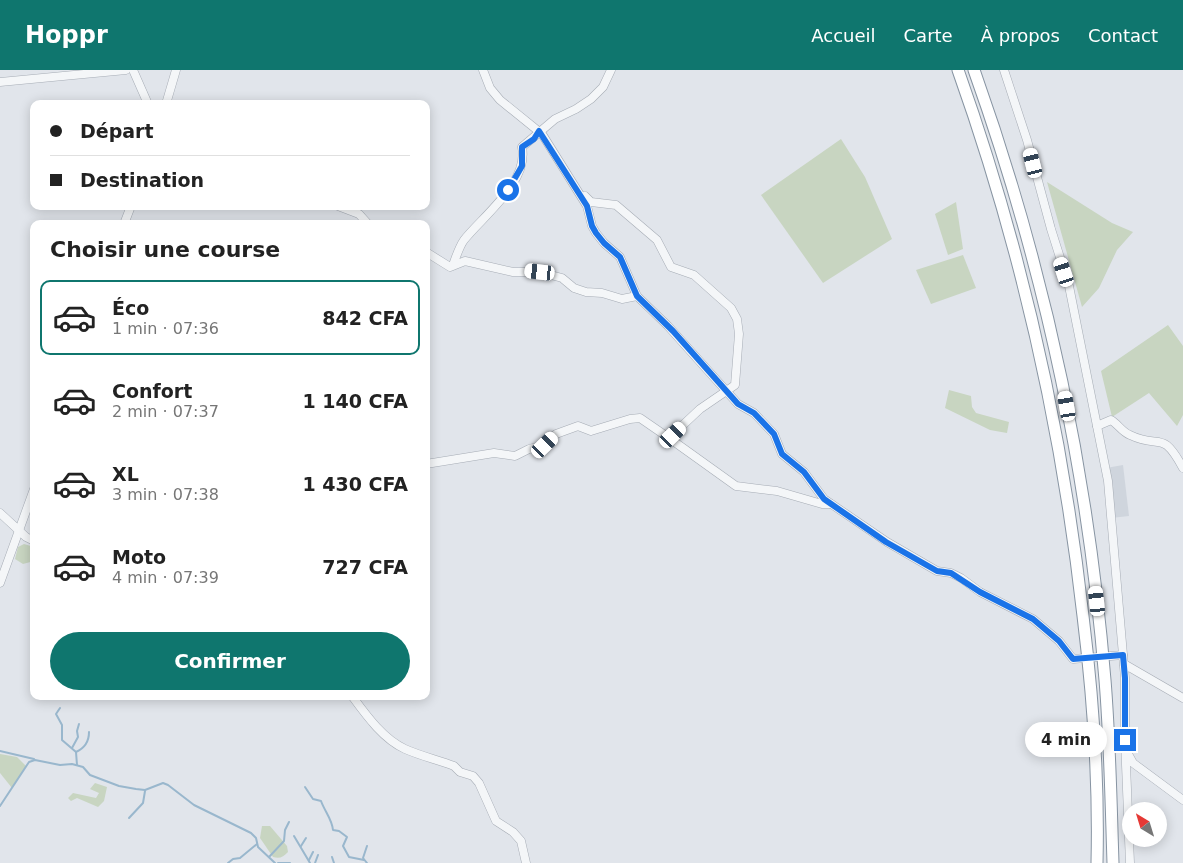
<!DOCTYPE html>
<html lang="fr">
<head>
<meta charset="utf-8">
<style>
  body { margin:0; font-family:"DejaVu Sans",sans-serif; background:#f6f6f6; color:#222; height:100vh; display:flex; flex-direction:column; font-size:19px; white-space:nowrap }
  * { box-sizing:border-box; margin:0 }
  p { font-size:16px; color:#767676 }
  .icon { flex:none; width:28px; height:28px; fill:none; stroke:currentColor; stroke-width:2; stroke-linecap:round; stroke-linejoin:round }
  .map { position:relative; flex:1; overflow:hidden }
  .sheet { position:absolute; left:30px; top:150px; width:400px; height:480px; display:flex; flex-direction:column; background:#fff; border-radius:10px; box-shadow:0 2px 12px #0003 }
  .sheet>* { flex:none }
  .top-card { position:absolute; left:30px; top:30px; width:400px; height:110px; border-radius:10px; box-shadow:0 2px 12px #0003; display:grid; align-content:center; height:110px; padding:0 20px; background:#fff }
  .needle { width:32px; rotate:322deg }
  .fabs { position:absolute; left:1122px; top:732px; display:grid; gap:10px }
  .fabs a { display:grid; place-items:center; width:45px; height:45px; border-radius:50%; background:#fff; box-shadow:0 2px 12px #0003; font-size:25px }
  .end { position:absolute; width:22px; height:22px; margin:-11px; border:6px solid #1a73e8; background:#fff; box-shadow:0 0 0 2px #fff }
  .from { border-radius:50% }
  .bubble { position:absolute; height:35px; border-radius:18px; background:#fff; box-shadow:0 2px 12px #0003; font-size:16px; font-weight:700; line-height:35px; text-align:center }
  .car { position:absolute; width:15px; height:30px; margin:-15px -8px; border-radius:6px; box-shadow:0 0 4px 1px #0007; background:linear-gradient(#fff 24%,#345 0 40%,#fff 0 76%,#345 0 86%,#fff 0) }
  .top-card b { display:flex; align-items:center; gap:18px; height:48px; font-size:19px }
  .top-card b+b { border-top:1px solid #e0e0e0 }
  .top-card i { width:12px; height:12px; background:#222 }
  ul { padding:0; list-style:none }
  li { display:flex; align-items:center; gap:15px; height:75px; margin:0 10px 8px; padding:0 10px; border:2px solid transparent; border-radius:10px }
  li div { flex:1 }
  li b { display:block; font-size:19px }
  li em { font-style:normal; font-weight:700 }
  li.selected { border-color:#0f766e }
  li>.icon { width:45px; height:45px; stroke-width:1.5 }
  h2 { padding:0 20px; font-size:22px; line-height:60px }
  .cta { display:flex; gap:10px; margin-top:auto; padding:10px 20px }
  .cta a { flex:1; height:58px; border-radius:30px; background:#0f766e; color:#fff; font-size:20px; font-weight:700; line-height:58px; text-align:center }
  header { display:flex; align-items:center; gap:30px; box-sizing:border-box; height:70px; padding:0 25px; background:#0f766e; color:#fff }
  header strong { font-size:24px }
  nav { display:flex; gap:28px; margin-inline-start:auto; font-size:18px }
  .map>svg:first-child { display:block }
</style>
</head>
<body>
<header>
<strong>Hoppr</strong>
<nav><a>Accueil</a><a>Carte</a><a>À propos</a><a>Contact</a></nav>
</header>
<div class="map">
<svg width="1183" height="793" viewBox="0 0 1183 793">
  <rect width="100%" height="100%" fill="#e1e5eb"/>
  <path fill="#cfd5dd" d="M1123,395L1129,446L1111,448L1106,398Z"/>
  <g fill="#c8d5c1">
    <path d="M841,69L865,107L892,169L823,213L761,125Z"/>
    <path d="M1047,112L1112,153L1133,162L1117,180L1099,218L1082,237Z"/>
    <path d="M956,132L963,179L948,185L935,144Z"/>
    <path d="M963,185L976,218L931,234L916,200Z"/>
    <path d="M1168,255L1183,276V345L1177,356L1149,323L1112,347L1101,301Z"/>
    <path d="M949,320L971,326L972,337L976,343L1009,352L1007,363L990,360L945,338Z"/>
    <path d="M24,474L34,477V491L23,494L15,489L18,477Z"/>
    <path d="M0,684L17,687L26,696L12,718L0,703Z"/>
    <path d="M95,713L107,717L104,731L98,737L77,728L71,731L68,728L73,723L96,728L99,723L90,719Z"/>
    <path d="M262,756H270L287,776L288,782C283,787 280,789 273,787L260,768Z"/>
  </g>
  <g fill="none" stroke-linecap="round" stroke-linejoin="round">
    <g stroke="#99b7cd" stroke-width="2">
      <path d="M60,638L56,644L62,655V670L76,682L77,695"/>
      <path d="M72,678L78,667L77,661L79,654"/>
      <path d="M0,681L34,689"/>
      <path d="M76,682C85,678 89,671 89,662"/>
      <path d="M305,717L313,729L321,731C325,742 332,749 333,760L339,761L347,767L343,776L349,787L364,790"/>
      <path d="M0,736L29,692L35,690L60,695L72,694L83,697L90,705L119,716L136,719L145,720L163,713L168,715L194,735L251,763L256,768L258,777L275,793"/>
      <path d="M129,748L143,733L145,721"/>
      <path d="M294,766L310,793"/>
      <path d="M301,776L306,768"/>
      <path d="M269,787L284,771L285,760L289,752"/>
      <path d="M332,787L334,793"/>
      <path d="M309,790L313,782"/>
      <path d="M228,793L233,789L240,788L257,774"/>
      <path d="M278,793H290"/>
      <path d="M315,793L318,785"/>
      <path d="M367,793L363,788L367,776"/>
    </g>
    <g stroke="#a6acb5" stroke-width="9">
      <g id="minor">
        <path d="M133,0L148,34"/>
        <path d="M483,0L490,18L500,30L542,64L587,136L592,156L596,163L604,173L620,187L637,226L668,256L738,334L754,343L774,364L782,384L804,402L824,429L887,472L937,501L951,503L961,508L980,522L1033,549L1059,571L1073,589L1123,585"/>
        <path d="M1004,0L1027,70L1051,159L1069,216L1108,411L1125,608V670L1130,793"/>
        <path d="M0,12L126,0"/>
        <path d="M166,34L176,0"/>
        <path d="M338,136L359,144L368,154"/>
        <path d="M124,154L131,136"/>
        <path d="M426,182L450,197L465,191L513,202H540L562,208L574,218L586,222L602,223L622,229L637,226"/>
        <path d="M453,195C456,187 459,177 464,170C483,146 529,112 522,77L555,49L576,39L591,29L603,17L611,0"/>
        <path d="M1097,356L1111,350C1118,354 1122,362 1130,365C1161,380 1161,358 1183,398"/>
        <path d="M669,368L736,416L777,421L822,434H831"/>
        <path d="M426,394L494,383L515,386L529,379L545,375L556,364L578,356L591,361L630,349L640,348L669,368L700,339L735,315L739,264L737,249L731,238L694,205L671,197L657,170L616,135L591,132L585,126"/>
        <path d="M0,443L26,467L34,471"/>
        <path d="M0,513L34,419"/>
        <path d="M1124,594L1183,628"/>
        <path d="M352,626C366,645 383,669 405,679C421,686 438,690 454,696L460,702L473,706L479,713L496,751L513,762L521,771L526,793"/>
        <path d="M1128,684L1133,693L1183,730"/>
      </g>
    </g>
    <g stroke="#8794a2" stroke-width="13">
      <g id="highway">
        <path d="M958,0C1021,177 1062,359 1083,546C1093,627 1099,711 1097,793"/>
        <path d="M974,0C1044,196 1088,402 1105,610C1110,671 1111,732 1113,793"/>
      </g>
    </g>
    <use href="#minor" stroke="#f4f6f8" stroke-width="8"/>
    <use href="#highway" stroke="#fff" stroke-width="11"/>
  </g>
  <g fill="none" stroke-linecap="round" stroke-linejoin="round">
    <path stroke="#1a73e8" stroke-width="6" d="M508,120L522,96V77L534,69L539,61L587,136L592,156L596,163L604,173L620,187L637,226L673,261L738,334L754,343L774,364L782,384L804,402L824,429L886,472L937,501L951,503L980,522L1033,549L1059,571L1073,589L1123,585L1125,608V670"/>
  </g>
</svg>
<div class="fabs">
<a><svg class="needle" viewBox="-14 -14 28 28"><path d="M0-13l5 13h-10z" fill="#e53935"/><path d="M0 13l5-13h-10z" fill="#767676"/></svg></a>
</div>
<i class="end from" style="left:508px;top:120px"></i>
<i class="end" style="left:1125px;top:670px"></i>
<div class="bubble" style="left:1025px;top:652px;width:82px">4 min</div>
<i class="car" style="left:1033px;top:93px;rotate:346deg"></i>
<i class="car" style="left:540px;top:202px;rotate:276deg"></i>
<i class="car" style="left:1064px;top:202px;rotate:342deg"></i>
<i class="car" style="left:1067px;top:336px;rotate:350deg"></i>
<i class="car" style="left:673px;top:365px;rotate:46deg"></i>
<i class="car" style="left:545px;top:375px;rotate:46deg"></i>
<i class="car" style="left:1097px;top:531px;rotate:354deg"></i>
<div class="top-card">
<b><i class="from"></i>Départ</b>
<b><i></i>Destination</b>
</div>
<section class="sheet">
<h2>Choisir une course</h2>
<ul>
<li class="selected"><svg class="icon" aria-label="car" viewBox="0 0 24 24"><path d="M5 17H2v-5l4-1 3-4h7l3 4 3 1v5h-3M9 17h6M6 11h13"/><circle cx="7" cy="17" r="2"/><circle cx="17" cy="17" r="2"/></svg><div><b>Éco</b><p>1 min · 07:36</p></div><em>842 CFA</em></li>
<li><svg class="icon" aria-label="car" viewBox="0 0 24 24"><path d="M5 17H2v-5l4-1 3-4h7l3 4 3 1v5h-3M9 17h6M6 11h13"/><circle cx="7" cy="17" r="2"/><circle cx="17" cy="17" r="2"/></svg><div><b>Confort</b><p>2 min · 07:37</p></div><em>1 140 CFA</em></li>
<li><svg class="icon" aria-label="car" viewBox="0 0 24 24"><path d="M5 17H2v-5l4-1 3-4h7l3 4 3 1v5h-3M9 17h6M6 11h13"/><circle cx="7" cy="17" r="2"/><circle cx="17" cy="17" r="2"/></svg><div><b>XL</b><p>3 min · 07:38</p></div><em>1 430 CFA</em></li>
<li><svg class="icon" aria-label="car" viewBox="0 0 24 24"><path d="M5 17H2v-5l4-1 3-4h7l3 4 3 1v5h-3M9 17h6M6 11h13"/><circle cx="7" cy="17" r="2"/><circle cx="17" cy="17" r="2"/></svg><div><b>Moto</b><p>4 min · 07:39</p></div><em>727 CFA</em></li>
</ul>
<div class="cta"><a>Confirmer</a></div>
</section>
</div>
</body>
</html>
